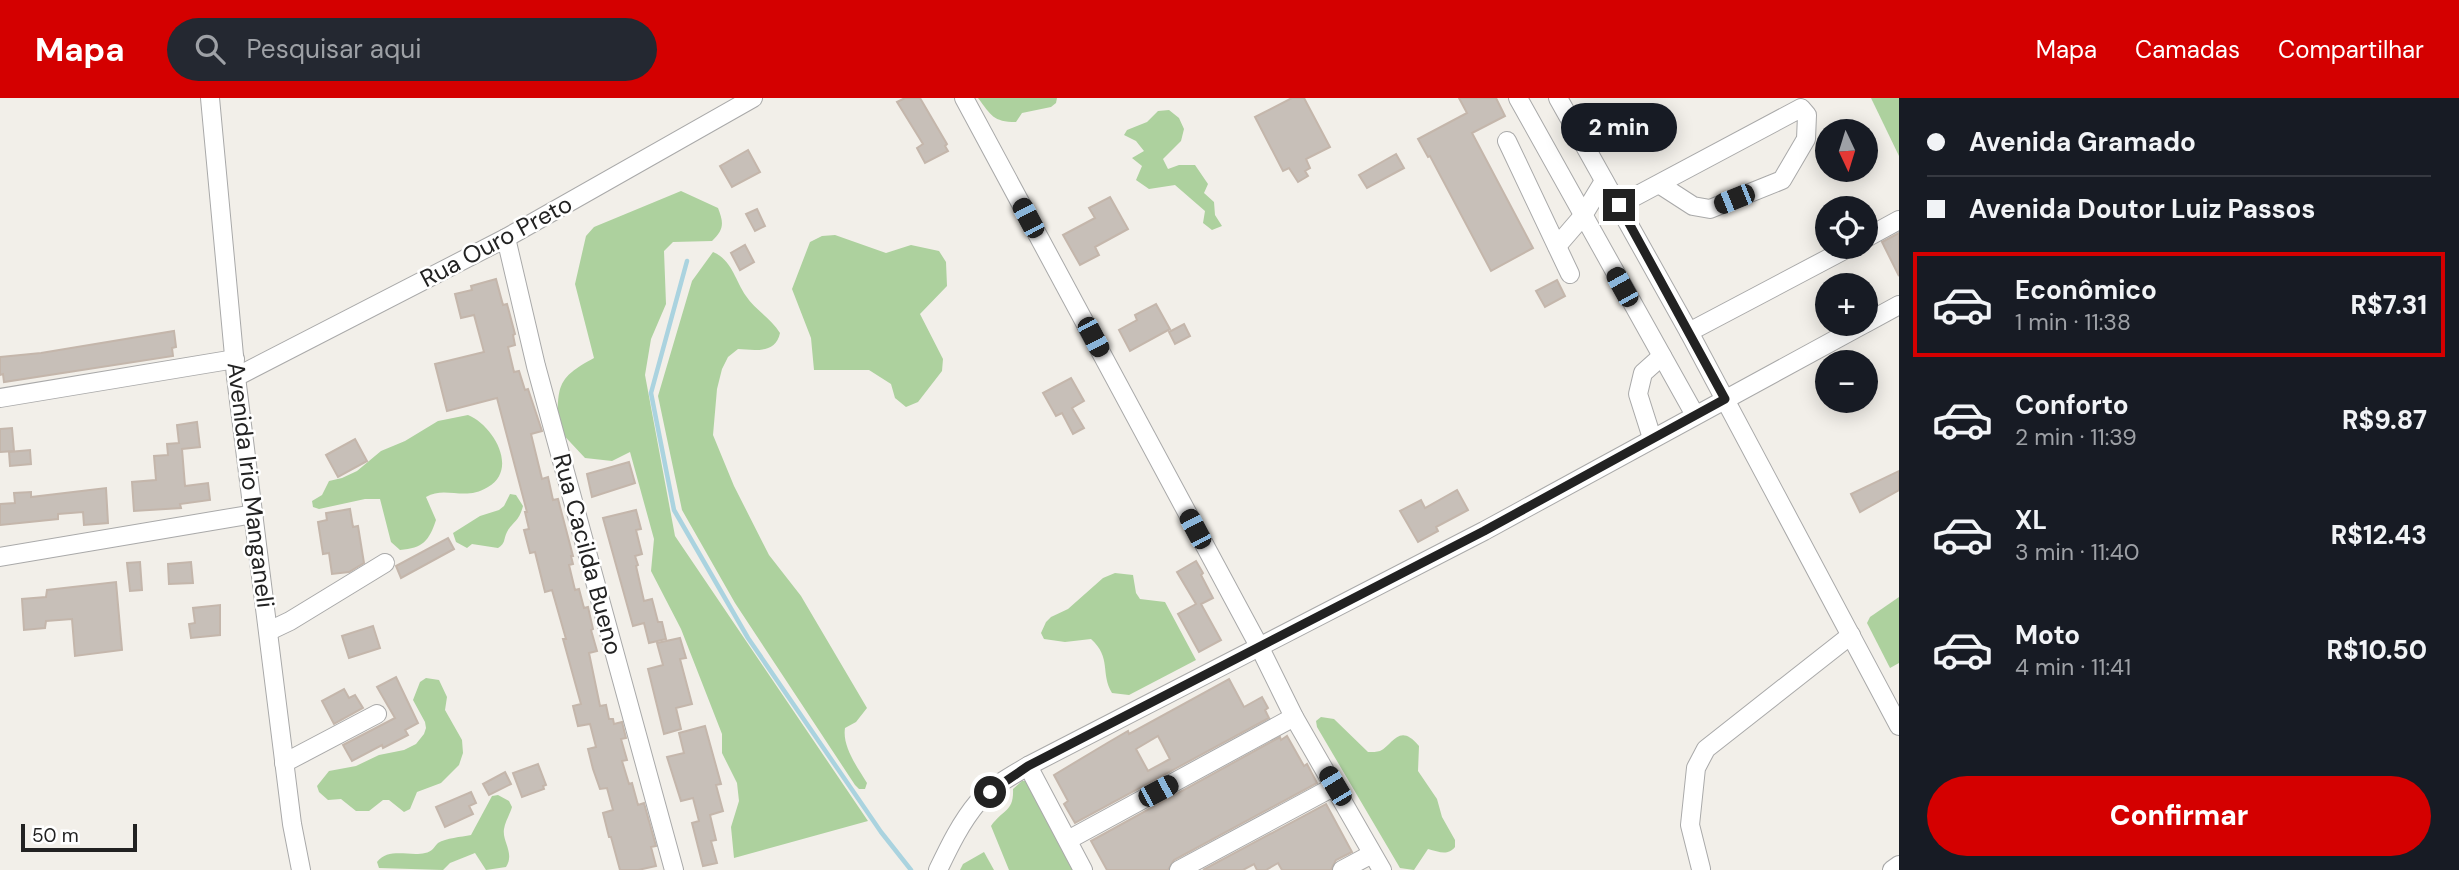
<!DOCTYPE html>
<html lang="pt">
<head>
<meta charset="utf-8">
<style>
  body { margin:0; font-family:"DM Sans",sans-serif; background:#242831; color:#f1f3f6; height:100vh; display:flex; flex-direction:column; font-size:26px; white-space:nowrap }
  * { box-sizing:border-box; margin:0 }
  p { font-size:23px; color:#9ea1a6 }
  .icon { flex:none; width:38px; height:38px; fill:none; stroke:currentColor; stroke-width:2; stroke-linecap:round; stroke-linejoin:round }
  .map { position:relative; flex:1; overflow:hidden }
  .side { display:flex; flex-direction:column; background:#171b24; width:560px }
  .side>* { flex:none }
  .banner { display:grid; align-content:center; height:154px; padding:0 28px; background:#171b24 }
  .needle { width:46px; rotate:176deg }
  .buttons { position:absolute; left:1815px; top:21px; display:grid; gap:14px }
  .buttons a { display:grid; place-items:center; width:63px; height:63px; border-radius:50%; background:#171b24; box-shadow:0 4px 18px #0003; font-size:35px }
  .scale { position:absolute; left:21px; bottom:18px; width:116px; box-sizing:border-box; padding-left:7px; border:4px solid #222; border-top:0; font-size:19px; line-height:24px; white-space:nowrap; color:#222; -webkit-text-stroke:5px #fff; paint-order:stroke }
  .end { position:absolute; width:32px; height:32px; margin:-16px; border:9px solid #222; background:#fff; box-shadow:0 0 0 4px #fff }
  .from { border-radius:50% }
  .bubble { position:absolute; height:49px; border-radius:24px; background:#171b24; box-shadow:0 4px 18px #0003; font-size:23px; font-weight:800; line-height:49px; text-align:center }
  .car { position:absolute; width:21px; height:42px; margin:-21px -10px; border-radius:9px; box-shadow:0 0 5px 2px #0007; background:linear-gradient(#222 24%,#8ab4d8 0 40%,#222 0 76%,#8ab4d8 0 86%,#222 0) }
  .banner b { display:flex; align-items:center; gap:24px; height:66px; font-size:26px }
  .banner b+b { border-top:2px solid #363941 }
  .banner i { width:18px; height:18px; background:#f1f3f6 }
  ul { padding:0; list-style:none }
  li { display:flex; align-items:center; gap:21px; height:105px; margin:0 14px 10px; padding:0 14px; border:4px solid transparent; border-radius:0px }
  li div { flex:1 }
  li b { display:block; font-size:26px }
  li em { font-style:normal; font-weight:800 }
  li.on { border-color:#d40000 }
  li>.icon { width:63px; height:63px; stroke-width:1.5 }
  .primary-button { display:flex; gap:14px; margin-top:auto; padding:14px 28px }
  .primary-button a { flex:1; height:80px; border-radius:42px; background:#d40000; color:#fff; font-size:28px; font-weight:800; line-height:80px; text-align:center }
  header { display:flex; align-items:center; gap:42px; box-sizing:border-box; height:98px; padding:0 35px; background:#d40000; color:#fff }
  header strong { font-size:33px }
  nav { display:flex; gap:38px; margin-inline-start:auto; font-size:24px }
  .search { width:490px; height:63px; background:#242831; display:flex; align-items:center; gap:18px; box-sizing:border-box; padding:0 24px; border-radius:38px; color:#9ea1a6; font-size:26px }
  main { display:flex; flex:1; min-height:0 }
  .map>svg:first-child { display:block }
</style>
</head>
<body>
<header>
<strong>Mapa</strong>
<div class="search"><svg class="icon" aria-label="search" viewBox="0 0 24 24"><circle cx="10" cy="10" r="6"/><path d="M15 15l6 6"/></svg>Pesquisar aqui</div>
<nav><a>Mapa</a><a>Camadas</a><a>Compartilhar</a></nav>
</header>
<main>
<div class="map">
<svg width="1899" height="772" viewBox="0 0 1899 772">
  <rect width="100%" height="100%" fill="#f2efe9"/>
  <g fill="#add19e">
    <path d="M978,0H1057L1056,5L1051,9L1022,15L1016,24C993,24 991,17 978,0Z"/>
    <path d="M1871,0H1899V58Z"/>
    <path d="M1169,12L1179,20L1184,31L1181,43L1163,61L1168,71L1179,67H1195L1208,86L1204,95L1214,104L1215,117L1222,128L1212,132L1203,125L1205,113L1175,87L1149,91L1136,82L1142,68L1132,60L1144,53L1136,43L1124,37L1127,32L1147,24L1158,13Z"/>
    <path d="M681,93L718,110C724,125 724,132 712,143L673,144L664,153L666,206L651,241L645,277L675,438L868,723L734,760L731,729L739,703L737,685L722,655V636L681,531L651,473L654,441L630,354L612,363L585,360L557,330C559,288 555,281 594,260L575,186L586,138L594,129Z"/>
    <path d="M835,137L886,155L911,147L939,153L946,164L947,188L920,216L943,261L942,273L918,304L906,309L895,300L891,286L869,272H814L811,240L792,191L810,144L822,138Z"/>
    <path d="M713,154C732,162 735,182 746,198C755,212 771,220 780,235C776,256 754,252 738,251L728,259L722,271L717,291L713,337L734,388L769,457L801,498L867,610L856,624L845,630C842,649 858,670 867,685L865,691H859L855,687L735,505L682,412L658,298L692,183Z"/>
    <path d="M468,317C493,327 519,371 488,389C464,404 446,387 426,399L436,422C429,443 423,450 400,452L391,444L380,401H365L319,411L313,409L312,403L322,397L329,383L342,380L357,373L381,353L405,343L438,323Z"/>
    <path d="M510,396L516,397L523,408C519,424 513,423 507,434C503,442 506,445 498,450L472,446L467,450L456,444L453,435L480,418L499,412L504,408Z"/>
    <path d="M1115,475L1133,477L1136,495L1140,501L1165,504L1196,562L1129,597L1112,595C1100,575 1112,560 1091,541L1065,544L1044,541L1041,535L1046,524L1051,519L1068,511L1103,480Z"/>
    <path d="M1899,499V565L1890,570L1867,525L1870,519Z"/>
    <path d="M426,580L439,582L447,599L445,612L462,642L463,655L459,667L441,685L417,694L410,711L404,714L389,702H383L369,713H356L341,701L328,702L319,694L317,688L329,673L356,668L379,657L404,652L416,646L424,636L426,630L425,624L413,602L420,584Z"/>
    <path d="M1321,619L1334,621L1368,654C1372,654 1377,654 1380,653C1393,647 1399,624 1419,648L1418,673L1437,701L1442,719L1455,742V749C1448,758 1439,754 1428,751L1414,772L1400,770L1317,629L1316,623Z"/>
    <path d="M1022,683H1027L1077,772H1009L991,728C1003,711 1014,714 1013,691Z"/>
    <path d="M498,697L509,703L512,709C510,716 505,724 504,731C502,744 515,755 506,769L486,772L475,755L450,765L443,772L379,770L377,764C389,749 410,759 425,755C432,754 434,749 438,745C446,740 461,739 471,737L492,698Z"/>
    <path d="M984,754L994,772H960L963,766Z"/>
  </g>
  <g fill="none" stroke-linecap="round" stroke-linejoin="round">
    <path stroke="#aad3df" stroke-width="4.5" d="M687,163L651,295L674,412L748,540L881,734L911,772"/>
  </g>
  <g fill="#c7bfb8" stroke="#c4b6ab" stroke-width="2" fill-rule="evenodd">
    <path d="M905,0H920L947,46L945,48L948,53L925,65L917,50L923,46L897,4Z"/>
    <path d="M1292,0H1304L1330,49L1306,61L1310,70L1305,73L1308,78L1298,84L1289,70L1283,73L1255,19Z"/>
    <path d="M1459,0H1496L1505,18L1472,35L1533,150L1491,173L1430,58L1428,59L1418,41L1467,15Z"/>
    <path d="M748,52L760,74L732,89L720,68Z"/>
    <path d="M1396,56L1404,70L1367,90L1359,77Z"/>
    <path d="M1110,99L1128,131L1095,149L1099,157L1080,167L1063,137L1095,120L1089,110Z"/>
    <path d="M757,111L765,128L755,133L746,116Z"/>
    <path d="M1899,135V178L1882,144Z"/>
    <path d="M745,147L754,164L740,172L731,155Z"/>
    <path d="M496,181L503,207L507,206L515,236L513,237L515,247L508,249L514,274L519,273L525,292L528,291L542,333L531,336L542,381L548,379L553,402L558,401L573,458H571L573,466L569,467L575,492L579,491L584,510L588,509L593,531L591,532L597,553L589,555L600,608L606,607L609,621H613L614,626L622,624L626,640L621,641L627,662L622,663L629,686L632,685L638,707L644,705L656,748L651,749L656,768L638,772H620L611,739H609L603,715L613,712L607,690L600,691L593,671L588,651L596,649L590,626L578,628L573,608L581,606L563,541H566L552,492L545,494L535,454L530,455L524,432L529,431L525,414H527L497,300L447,313L435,266L484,254L474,217L461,220L455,196L472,192L471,188Z"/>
    <path d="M1557,182L1565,198L1545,209L1536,193Z"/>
    <path d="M1156,206L1170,231L1130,253L1119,232L1137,222L1135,217Z"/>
    <path d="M1184,226L1190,238L1175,246L1169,234Z"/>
    <path d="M174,233L176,249L172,250L173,258L4,284L3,276L0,277V259L41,255Z"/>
    <path d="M1071,280L1084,303L1072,310L1084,330L1073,336L1062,315L1056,318L1043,295Z"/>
    <path d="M197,324L200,349L182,351L185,388L208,385L210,402L180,406L181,410L134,413L132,384L156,382L154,358L168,357L167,346L179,345L177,327Z"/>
    <path d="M12,330L14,353L0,354V331Z"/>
    <path d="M355,341L367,363L338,379L326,357Z"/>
    <path d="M30,352L31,366L10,368L9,354Z"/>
    <path d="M629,364L635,385L592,399L587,376Z"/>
    <path d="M1899,373V392L1860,414L1851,396Z"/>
    <path d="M106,390L108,425L84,427L83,414L58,416V421L0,427V406L15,405L14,395L31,394V399Z"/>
    <path d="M1457,392L1468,412L1436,429L1438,433L1418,444L1400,413L1421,402L1425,410Z"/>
    <path d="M350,411L353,429L358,428L364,465L349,474L332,476L329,455L323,456L318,424L327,422L326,415Z"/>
    <path d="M636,412L641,431L636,432L642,456L635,458L638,467L636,468L644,503L652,501L658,524H662L666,541L649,545L644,525L633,528L603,420Z"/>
    <path d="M448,440L454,451L401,480L396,468Z"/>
    <path d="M1196,463L1203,475L1201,477L1213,500L1201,506L1221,542L1199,554L1178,516L1196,506L1177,474Z"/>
    <path d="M140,464L142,492L130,493L127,465Z"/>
    <path d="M191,464L193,485L169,486L168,466Z"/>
    <path d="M116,484L122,552L75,558L72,521L46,523L45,530L24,532L22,501L46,499L47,492Z"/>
    <path d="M220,507V537L191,540L189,526L195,525L193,510Z"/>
    <path d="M373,528L380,550L349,560L342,538Z"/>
    <path d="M680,540L686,560L680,561L692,606L676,610L681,631L664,636L648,571L663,567L657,545Z"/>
    <path d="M396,579L418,625L405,632L408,637L383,650L382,647L352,663L343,647L395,620L377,589Z"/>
    <path d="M1229,581L1244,609L1262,599L1268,610L1265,612L1269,620L1075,725L1064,706L1068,703L1054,677L1109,644L1128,633L1129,636ZM1158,638L1170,661L1148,673L1136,651Z"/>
    <path d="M344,591L349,600L355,597L363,610L334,626L322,603Z"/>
    <path d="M705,628L721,686L716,687L723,713L710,717L716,742L711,743L717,765L703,768L692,725L699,723L693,700L681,703L667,659L684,655L679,635Z"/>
    <path d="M1287,638L1304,668L1307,666L1317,685L1174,762L1168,772H1107L1091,743L1280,639L1281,642Z"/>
    <path d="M538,666L546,687L543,688L544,691L522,699L513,675Z"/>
    <path d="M505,674L511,686L489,697L483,686Z"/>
    <path d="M471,694L476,705L469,708L473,716L445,729L436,709Z"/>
    <path d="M1326,706L1352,754L1336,762L1331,772H1282L1278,765L1266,772H1257L1254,766L1243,772H1203Z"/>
  </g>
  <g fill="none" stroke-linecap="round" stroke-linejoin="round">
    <g stroke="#a9a9a9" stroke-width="20">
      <g id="minor">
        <path d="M210,0L236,279L292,726L301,772"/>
        <path d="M964,0L1260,550L1294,619L1382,772"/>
        <path d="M1518,0L1695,317"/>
        <path d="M1558,0L1689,234L1899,628"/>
        <path d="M1507,43L1570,176"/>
        <path d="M1619,107L1801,10L1807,17L1806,41L1782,82L1710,111L1693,108L1659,86"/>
        <path d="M506,140L536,268L674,772"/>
        <path d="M1866,140L1899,122"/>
        <path d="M1557,148L1582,119L1604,83"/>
        <path d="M1866,225L1899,207"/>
        <path d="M1689,234L1850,149"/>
        <path d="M236,279L506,140L753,0"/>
        <path d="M0,300L235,261"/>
        <path d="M1652,340L1638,296L1643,275L1662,258"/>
        <path d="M0,459L254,416"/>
        <path d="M269,533L290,523L385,465"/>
        <path d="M284,665L377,616"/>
        <path d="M1028,668L1083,772"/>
        <path d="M1068,742L1294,619"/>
        <path d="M1701,771L1690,727L1696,670L1706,651L1851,537"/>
        <path d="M938,772C949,749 961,724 978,704C991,689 1011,678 1028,668L1484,433L1864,226"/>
        <path d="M1179,772L1335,688"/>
        <path d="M1342,772L1372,756"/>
        <path d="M1892,772L1899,767"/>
      </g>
    </g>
    <use href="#minor" stroke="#fff" stroke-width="18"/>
  </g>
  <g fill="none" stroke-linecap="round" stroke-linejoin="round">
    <path stroke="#222" stroke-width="9" d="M990,694L1028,668L1484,433L1725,301L1619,107"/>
  </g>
  <g text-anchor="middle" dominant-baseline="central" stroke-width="5" stroke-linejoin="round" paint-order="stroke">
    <g font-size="24" fill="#222" stroke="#fff">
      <text transform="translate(496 143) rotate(-28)">Rua Ouro Preto</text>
      <text transform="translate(251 387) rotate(83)">Avenida Irio Manganeli</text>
      <text transform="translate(588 456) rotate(75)">Rua Cacilda Bueno</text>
    </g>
  </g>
</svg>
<div class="buttons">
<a><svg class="needle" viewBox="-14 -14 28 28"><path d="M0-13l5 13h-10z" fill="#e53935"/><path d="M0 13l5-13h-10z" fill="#9ea1a6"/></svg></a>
<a><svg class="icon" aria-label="locate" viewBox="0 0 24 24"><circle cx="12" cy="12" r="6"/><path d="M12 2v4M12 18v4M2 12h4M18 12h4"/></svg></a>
<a>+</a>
<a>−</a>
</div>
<div class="scale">50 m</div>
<i class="end from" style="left:990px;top:694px"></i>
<i class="end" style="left:1619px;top:107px"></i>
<div class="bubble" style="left:1561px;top:5px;width:116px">2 min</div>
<i class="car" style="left:1734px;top:101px;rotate:248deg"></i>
<i class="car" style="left:1028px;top:120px;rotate:332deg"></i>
<i class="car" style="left:1622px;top:189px;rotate:331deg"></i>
<i class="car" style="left:1093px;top:239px;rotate:152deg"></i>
<i class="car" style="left:1195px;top:431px;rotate:332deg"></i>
<i class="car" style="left:1335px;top:688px;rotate:329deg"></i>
<i class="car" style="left:1158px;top:693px;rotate:62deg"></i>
</div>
<section class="side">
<div class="banner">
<b><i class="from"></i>Avenida Gramado</b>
<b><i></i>Avenida Doutor Luiz Passos</b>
</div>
<ul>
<li class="on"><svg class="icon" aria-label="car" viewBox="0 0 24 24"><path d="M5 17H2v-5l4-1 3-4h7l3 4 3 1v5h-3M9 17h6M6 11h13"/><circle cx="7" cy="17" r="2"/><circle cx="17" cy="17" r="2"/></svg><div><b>Econômico</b><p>1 min · 11:38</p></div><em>R$7.31</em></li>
<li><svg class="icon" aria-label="car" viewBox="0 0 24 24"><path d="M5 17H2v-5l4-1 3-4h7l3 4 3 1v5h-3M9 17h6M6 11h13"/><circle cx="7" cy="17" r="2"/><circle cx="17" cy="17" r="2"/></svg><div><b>Conforto</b><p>2 min · 11:39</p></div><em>R$9.87</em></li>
<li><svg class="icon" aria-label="car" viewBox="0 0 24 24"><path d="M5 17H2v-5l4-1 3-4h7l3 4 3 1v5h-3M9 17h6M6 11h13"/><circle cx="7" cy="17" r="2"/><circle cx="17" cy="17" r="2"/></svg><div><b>XL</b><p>3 min · 11:40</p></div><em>R$12.43</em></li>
<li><svg class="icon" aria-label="car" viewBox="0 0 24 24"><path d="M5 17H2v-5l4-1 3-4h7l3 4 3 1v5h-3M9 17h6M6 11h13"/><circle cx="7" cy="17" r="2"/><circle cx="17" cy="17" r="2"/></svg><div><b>Moto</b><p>4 min · 11:41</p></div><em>R$10.50</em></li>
</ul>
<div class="primary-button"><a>Confirmar</a></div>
</section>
</main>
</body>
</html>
